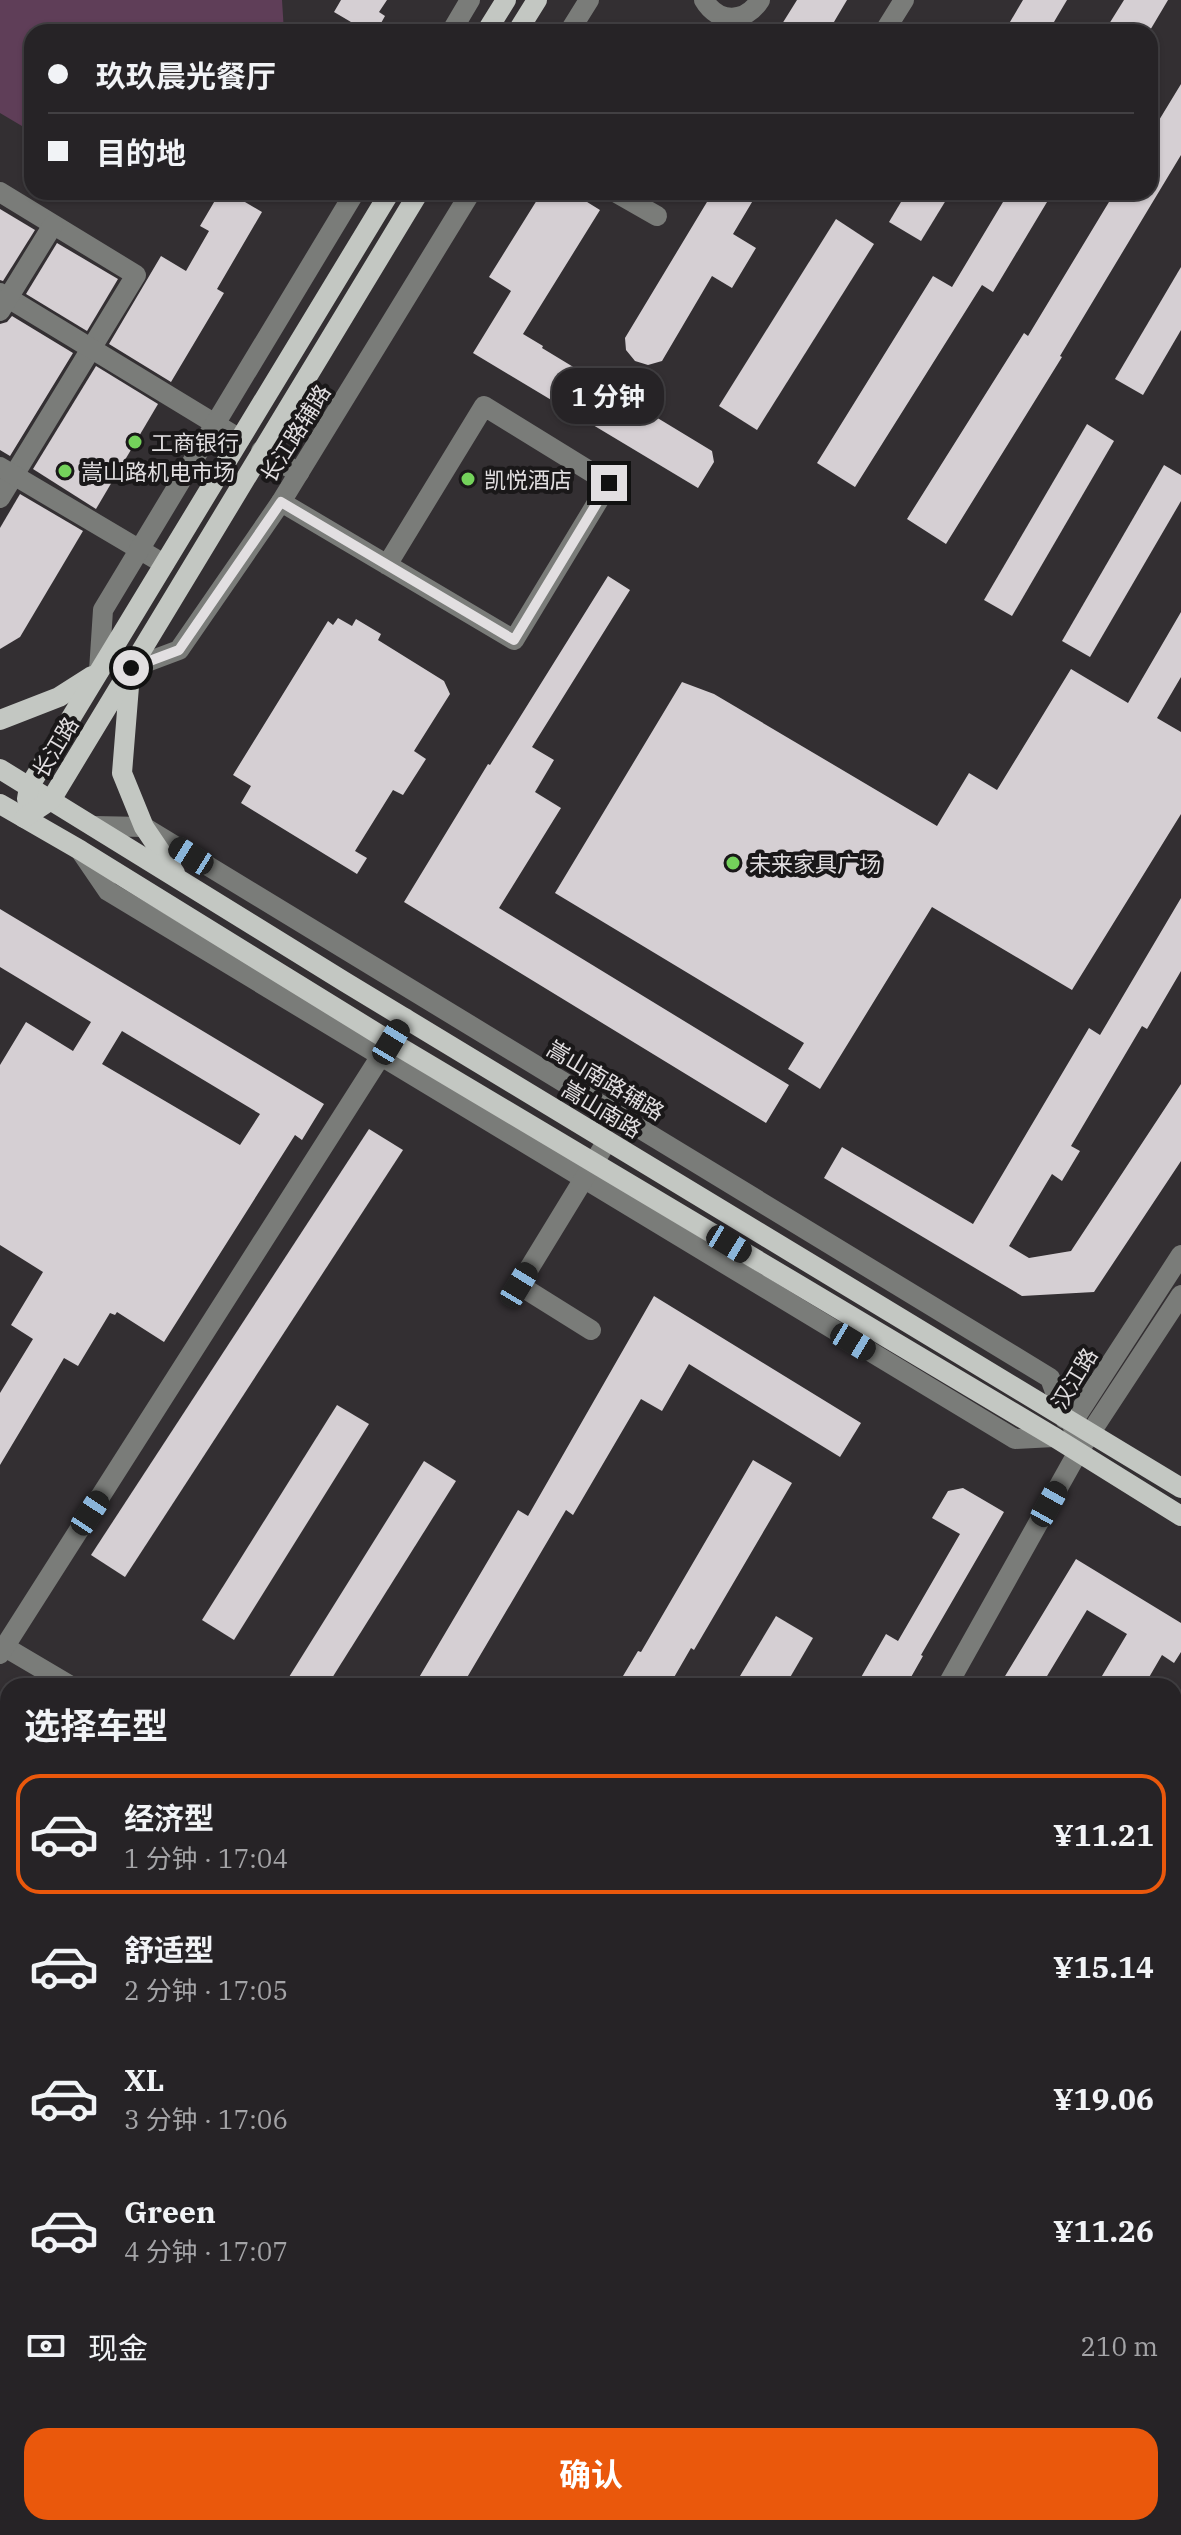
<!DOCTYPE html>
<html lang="zh">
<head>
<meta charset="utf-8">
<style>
  body { margin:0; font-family:"IBM Plex Serif","Noto Sans SC",serif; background:#322f32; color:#f1f3f6; height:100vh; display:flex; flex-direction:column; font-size:30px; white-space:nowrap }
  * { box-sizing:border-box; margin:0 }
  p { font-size:26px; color:#a4a4a7 }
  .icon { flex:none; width:44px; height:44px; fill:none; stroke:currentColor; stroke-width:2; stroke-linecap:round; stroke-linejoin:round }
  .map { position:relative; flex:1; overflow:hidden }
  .drawer { position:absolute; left:0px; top:1678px; width:1182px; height:858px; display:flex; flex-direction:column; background:#262326; border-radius:24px 24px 0 0; box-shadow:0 2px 6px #0004,0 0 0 2px #424043 }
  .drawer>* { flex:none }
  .top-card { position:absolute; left:24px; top:24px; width:1134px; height:176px; border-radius:24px; box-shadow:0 2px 6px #0004,0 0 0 2px #424043; display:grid; align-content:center; height:176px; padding:0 24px; background:#262326 }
  .end { position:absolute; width:36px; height:36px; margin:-18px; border:10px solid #e2dfe1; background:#111; box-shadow:0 0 0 4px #111 }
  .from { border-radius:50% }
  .bubble { position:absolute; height:56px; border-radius:24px; background:#262326; box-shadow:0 2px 6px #0004,0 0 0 2px #424043; font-size:26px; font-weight:700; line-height:56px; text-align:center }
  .car { position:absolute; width:24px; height:48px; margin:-24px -12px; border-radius:10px; box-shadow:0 0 6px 2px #0007; background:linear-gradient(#222 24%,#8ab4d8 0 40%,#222 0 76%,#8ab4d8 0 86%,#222 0) }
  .top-card b { display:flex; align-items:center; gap:28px; height:76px; font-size:30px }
  .top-card b+b { border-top:2px solid #424043 }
  .top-card i { width:20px; height:20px; background:#f1f3f6 }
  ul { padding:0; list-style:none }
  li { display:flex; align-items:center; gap:24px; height:120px; margin:0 16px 12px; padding:0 8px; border:4px solid transparent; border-radius:24px }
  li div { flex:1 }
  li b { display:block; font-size:30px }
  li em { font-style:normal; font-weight:700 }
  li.on { border-color:#ea580c }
  li>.icon { width:72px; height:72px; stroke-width:1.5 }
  h2 { padding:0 24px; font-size:36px; line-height:96px }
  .pay { display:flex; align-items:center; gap:20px; height:88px; padding:0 24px; font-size:30px }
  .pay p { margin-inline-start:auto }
  .action { display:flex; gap:16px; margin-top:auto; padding:16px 24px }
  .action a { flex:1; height:92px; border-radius:24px; background:#ea580c; color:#fff; font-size:32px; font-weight:700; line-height:92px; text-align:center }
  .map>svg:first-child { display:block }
</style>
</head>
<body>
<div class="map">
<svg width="1181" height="2535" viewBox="0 0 1181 2535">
  <rect width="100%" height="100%" fill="#332f32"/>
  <g fill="#5f3e58">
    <path d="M0,0H282L284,32H32V132L0,113Z"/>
    <path d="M1174,2206L1181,2210V2535H1085L1089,2528H1174Z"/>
    <path d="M0,2288L8,2292V2470L0,2468Z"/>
    <path d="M156,2528H552L559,2535H174Z"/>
    <path d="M612,2528H970L981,2535H619Z"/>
  </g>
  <path fill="#5f7c58" d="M0,2471L8,2474V2528H143L161,2535H0Z"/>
  <g fill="#d5cfd3" fill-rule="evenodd">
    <path d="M341,0H387L379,12L385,16L376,32H368L334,12Z"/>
    <path d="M797,0H847L828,32H777Z"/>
    <path d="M1023,0H1067L1048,32H1004Z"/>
    <path d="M1124,0H1168L1149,32H1104Z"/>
    <path d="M1181,84V155L1060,356L1062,357L946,544L907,519L1024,333L1028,336L1115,192H1150V135Z"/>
    <path d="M220,192H228L262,212L217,289L224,293L171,382L109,344L161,256L186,271L209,231L200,226Z"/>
    <path d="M542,192H571L600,210L523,334L543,346L542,348L712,451L714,462L698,488L473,353L511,291L489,277Z"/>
    <path d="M713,192H758L733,234L756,248L732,288L712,276L662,361L648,365L635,361L626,350L625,338Z"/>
    <path d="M907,192H951L921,241L889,222Z"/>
    <path d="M1009,192H1053L993,292L982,285L855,487L817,463L933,276L952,287Z"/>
    <path d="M0,209L35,230L3,281L0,280Z"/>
    <path d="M836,219L874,244L757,430L719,406Z"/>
    <path d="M57,243L118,279L87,331L26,294Z"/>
    <path d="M1181,267V330L1143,395L1115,379Z"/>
    <path d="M12,316L73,353L10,456L0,450V324L7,322Z"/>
    <path d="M96,366L158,404L96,509L33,469Z"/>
    <path d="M1087,424L1114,441L1012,616L984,600Z"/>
    <path d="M1164,465L1181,475V501L1090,657L1062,641Z"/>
    <path d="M20,494L83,531L20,637L0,649V528Z"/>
    <path d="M608,576L630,590L532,747L554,760L535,792L561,808L499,908L789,1085L766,1123L404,902L488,764L490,765Z"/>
    <path d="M1181,612V677L1157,718L1181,732V814L1072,990L932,907L820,1089L788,1069L804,1043L555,893L682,682L714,694L937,826L969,773L997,790L1071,669L1128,703Z"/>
    <path d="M338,618L352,626L356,619L381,634L378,640L444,681L450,694L414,751L426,759L403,795L393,790L355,851L367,858L357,874L241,803L251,786L233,775L328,621L333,625Z"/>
    <path d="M1181,898V971L1147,1029L1142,1026L1071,1146L1080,1151L1062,1181L1052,1174L1009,1246L1029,1258L1071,1251L1181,1084V1161L1094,1292L1022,1296L824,1178L842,1147L973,1224L1089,1028L1100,1035Z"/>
    <path d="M0,909L324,1104L302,1140L295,1135L164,1342L117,1312L115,1315L110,1313L78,1366L64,1358L0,1465V1393L33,1339L11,1325L43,1272L0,1245V1065L26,1022L73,1051L91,1022L0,967ZM122,1031L260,1114L240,1145L102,1064Z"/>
    <path d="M369,1129L403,1150L125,1577L91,1555Z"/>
    <path d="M654,1296L861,1423L840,1457L689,1364L662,1411L641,1399L573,1515L566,1510L462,1686H414L518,1510L528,1516Z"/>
    <path d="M337,1405L369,1424L234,1640L202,1620Z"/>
    <path d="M753,1460L792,1483L694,1650L691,1648L669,1686H617L638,1651L641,1652Z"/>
    <path d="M424,1461L456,1481L327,1686H304L289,1677Z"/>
    <path d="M963,1488L1004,1512L921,1655L923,1656L906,1686H856L886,1634L898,1641L960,1534L932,1518L948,1491Z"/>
    <path d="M1076,1559L1181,1623V1652L1174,1663L1162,1655L1144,1686H1096L1127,1634L1087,1610L1041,1686H999Z"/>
    <path d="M776,1616L813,1638L785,1686H734Z"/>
  </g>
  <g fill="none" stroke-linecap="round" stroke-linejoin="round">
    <g stroke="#7a7c79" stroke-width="20">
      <path d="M704,0C718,24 746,23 760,0"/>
      <path d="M451,32L470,0"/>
      <path d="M569,32L589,0"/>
      <path d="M884,32L904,0"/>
      <path d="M0,192L136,275L0,498"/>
      <path d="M615,192L657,216"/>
      <path d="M0,293L240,439"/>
      <path d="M0,311L53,225"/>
      <path d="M261,451L299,473"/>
      <path d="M0,467L164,564"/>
      <path d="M281,502L514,640L609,483L484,406L387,565"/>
      <path d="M131,668L179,650L281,502L471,192"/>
      <path d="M99,671L103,610L355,192"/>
      <path d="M93,826L144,827L1050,1378L1065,1419"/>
      <path d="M80,850L108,891L1015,1439L1054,1437"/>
      <path d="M591,1330L519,1285L607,1141"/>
      <path d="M1075,1436L1072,1423L1181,1255"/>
      <path d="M5,1647L71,1686"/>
      <path d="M0,1654L405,1018"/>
      <path d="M947,1686L1078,1452L1181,1295"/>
      <path d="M1174,1884L1181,1872"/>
      <path d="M0,1944L8,1948"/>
      <path d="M1174,2125L1181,2114"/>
      <path d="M0,2269L8,2273"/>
      <path d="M1174,2330L1181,2327"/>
      <path d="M0,2344L8,2347"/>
      <path d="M0,2381L8,2384"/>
      <path d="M424,2528L439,2535"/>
      <path d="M578,2528L584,2535"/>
      <path d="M1033,2528H1037"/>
      <path d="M1125,2528L1137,2535"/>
    </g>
    <g stroke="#c3c7c2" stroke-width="20">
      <path d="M486,32L506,0"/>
      <path d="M517,32L537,0"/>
      <path d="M130,674L122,773L144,827L175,873"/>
      <path d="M0,720L59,697L92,676"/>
      <path d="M0,769L345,982L1181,1488"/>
      <path d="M27,799L29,787L390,192"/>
      <path d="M0,804L80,850L391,1042L1054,1437L1181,1516"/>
      <path d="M24,818L51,800L419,192"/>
    </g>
  </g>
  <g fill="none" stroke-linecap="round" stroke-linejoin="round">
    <path stroke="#e2dfe1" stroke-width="10" d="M131,668L179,650L281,502L514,640L609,483"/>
  </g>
  <g fill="#74d25b" stroke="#1a1819" stroke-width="3">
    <circle cx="135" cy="442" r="8"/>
    <circle cx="65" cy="471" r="8"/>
    <circle cx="468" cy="479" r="8"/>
    <circle cx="733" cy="863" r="8"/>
  </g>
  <g text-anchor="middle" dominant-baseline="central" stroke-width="8" stroke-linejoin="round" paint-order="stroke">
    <g font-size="22" fill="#e2dfe1" stroke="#1a1819">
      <text transform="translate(295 433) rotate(-58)">长江路辅路</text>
      <text transform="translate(55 747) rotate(-59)">长江路</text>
      <text transform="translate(606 1080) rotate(31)">嵩山南路辅路</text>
      <text transform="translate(602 1109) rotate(31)">嵩山南路</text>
      <text transform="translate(1074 1378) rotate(-59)">汉江路</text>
    </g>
    <g font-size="22" fill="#e2dfe1" stroke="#1a1819" text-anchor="start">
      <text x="151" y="442">工商银行</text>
      <text x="81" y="471">嵩山路机电市场</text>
      <text x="484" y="479">凯悦酒店</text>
      <text x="749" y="863">未来家具广场</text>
    </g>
  </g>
</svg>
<i class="end from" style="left:131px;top:668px"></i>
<i class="end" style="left:609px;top:483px"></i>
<div class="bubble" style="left:552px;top:368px;width:112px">1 分钟</div>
<i class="car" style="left:191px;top:856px;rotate:302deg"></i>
<i class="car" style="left:391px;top:1042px;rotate:31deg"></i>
<i class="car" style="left:729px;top:1244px;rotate:121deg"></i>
<i class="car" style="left:519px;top:1285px;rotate:31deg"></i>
<i class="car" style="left:853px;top:1342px;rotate:121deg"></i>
<i class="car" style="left:1049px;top:1504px;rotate:29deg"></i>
<i class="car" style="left:90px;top:1513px;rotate:33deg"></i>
<div class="top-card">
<b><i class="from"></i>玖玖晨光餐厅</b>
<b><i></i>目的地</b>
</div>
<section class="drawer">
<h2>选择车型</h2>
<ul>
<li class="on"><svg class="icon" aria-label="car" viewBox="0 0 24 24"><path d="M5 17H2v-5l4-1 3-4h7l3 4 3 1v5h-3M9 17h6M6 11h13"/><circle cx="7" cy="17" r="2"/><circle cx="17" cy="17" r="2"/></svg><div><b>经济型</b><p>1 分钟 · 17:04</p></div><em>¥11.21</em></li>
<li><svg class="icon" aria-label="car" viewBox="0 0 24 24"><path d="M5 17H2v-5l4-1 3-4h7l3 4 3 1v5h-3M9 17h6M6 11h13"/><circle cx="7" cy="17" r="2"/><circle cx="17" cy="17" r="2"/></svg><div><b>舒适型</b><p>2 分钟 · 17:05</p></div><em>¥15.14</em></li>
<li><svg class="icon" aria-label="car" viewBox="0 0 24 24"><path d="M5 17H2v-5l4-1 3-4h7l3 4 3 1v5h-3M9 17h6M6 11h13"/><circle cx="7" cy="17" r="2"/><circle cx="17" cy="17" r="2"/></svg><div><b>XL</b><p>3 分钟 · 17:06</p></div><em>¥19.06</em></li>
<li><svg class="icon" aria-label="car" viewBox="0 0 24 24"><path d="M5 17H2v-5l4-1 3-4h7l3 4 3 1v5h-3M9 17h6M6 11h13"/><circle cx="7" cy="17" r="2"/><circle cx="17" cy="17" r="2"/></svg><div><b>Green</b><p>4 分钟 · 17:07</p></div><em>¥11.26</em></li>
</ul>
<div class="pay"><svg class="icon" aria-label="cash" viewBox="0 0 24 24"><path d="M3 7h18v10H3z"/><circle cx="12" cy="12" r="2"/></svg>现金<p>210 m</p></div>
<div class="action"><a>确认</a></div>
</section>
</div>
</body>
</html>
